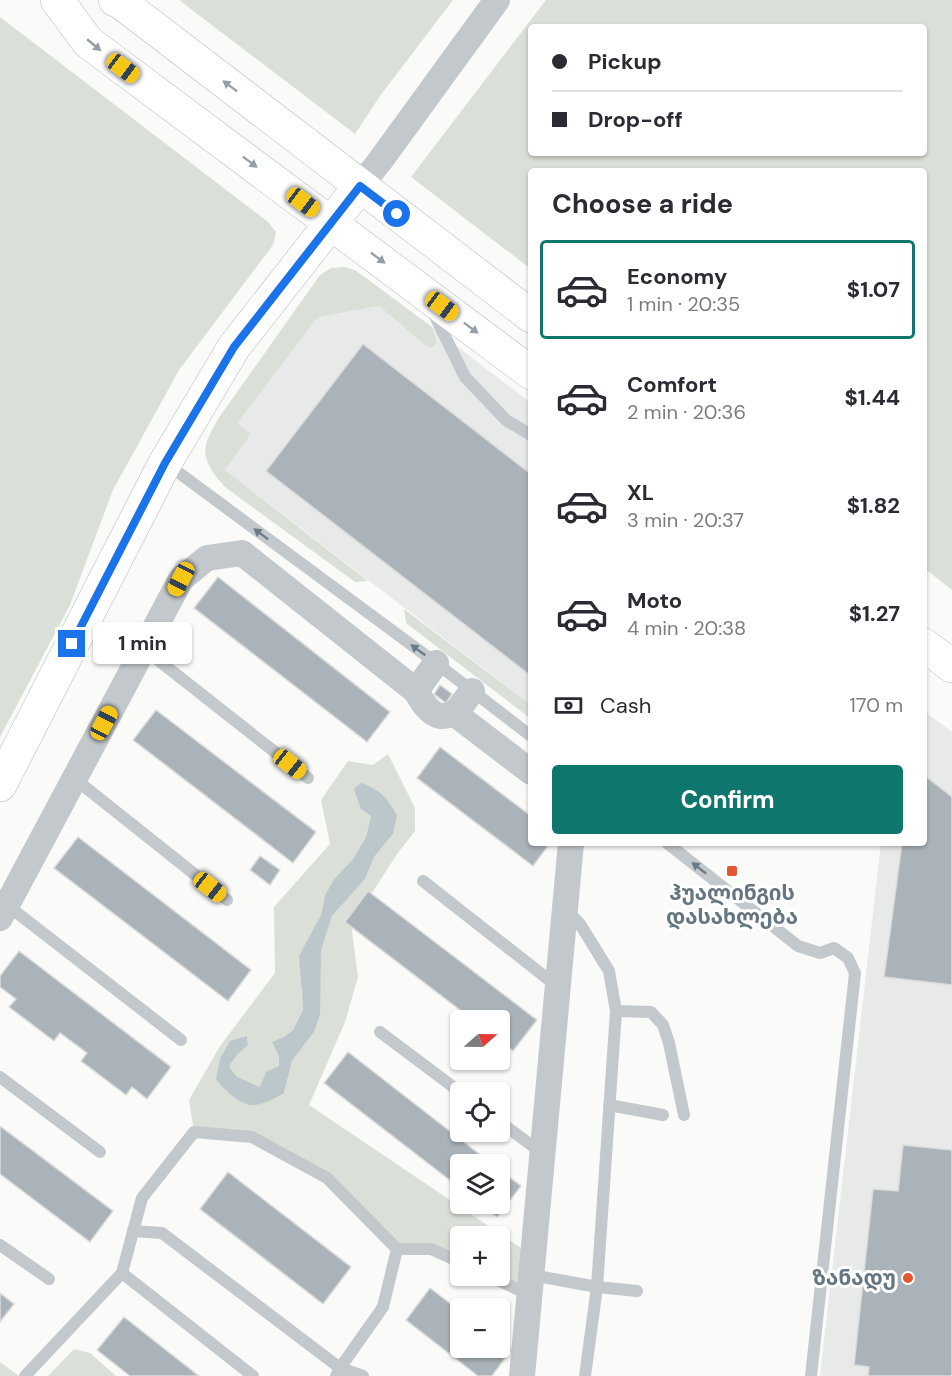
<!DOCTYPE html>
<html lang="en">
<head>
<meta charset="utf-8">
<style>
  body { margin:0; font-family:"DM Sans","Noto Sans Georgian",sans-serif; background:#f7f7f7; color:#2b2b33; height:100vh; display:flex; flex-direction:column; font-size:22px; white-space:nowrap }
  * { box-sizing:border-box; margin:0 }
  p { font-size:20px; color:#7c7c81 }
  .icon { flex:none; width:33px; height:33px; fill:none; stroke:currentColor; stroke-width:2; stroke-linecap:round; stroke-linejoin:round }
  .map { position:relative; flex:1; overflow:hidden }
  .side { position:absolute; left:528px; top:168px; width:399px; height:678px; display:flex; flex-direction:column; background:#fff; border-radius:6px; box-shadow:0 2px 4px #0004 }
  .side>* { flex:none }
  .hud { position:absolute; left:528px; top:24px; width:399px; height:132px; border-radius:6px; box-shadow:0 2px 4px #0004; display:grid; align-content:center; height:132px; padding:0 24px; background:#fff }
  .needle { width:39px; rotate:70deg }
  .controls { position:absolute; left:450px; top:1010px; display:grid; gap:12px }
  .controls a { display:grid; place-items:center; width:60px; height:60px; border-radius:6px; background:#fff; box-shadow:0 2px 4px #0004; font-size:30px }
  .end { position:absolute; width:27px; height:27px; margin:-14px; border:8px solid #1a73e8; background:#fff; box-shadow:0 0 0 3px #fff }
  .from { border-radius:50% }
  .bubble { position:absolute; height:42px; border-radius:6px; background:#fff; box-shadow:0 2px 4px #0004; font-size:20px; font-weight:700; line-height:42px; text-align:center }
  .car { position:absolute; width:18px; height:36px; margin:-18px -9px; border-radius:8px; box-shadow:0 0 4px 2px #0007; background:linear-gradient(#f5c518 24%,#345 0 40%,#f5c518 0 76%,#345 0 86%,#f5c518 0) }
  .hud b { display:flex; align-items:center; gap:21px; height:57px; font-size:22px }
  .hud b+b { border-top:2px solid #e1e1e2 }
  .hud i { width:15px; height:15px; background:#2b2b33 }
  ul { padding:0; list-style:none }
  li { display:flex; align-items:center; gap:18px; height:99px; margin:0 12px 9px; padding:0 12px; border:3px solid transparent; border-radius:6px }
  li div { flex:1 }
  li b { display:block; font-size:22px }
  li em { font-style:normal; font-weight:700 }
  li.active { border-color:#0f766e }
  li>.icon { width:54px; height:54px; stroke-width:1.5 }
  h2 { padding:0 24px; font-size:27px; line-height:72px }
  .pay { display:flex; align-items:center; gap:15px; height:66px; padding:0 24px; font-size:22px }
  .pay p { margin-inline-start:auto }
  .primary-button { display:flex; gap:12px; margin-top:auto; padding:12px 24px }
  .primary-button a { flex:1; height:69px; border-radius:6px; background:#0f766e; color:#fff; font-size:24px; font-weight:700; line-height:69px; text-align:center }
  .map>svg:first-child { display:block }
</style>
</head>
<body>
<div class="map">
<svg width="952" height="1376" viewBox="0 0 952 1376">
  <rect width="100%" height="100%" fill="#fafaf8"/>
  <g fill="#e8e9e9">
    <path d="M379,306L426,346L437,343L432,327L531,403V705L225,470L251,434L236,423L318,317Z"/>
    <path d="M924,711L952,732V1376H820L881,843H924Z"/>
  </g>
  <g fill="#dadfd7" fill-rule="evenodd">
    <path d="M179,0H453L380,96L355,134Z"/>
    <path d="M546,0H952V590L924,568V171H531V269L411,177ZM531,27H924V153H531Z"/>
    <path d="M0,17L268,222L276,232L273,245L179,370L113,490L70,605L0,737Z"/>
    <path d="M344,267L355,270L432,327L437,343L431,348L426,346L379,306L318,317L237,423L251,434L225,470L368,581L355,582L225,487C215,476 202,461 206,445C208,436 214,427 218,419L320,275L331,268Z"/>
    <path d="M404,609L531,705V719L406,623Z"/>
    <path d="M388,754L415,808V831L397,854L374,890L353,918L352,931L358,977L345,1022L309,1105L533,1256L530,1295L500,1275V1236H460V1262L431,1249H397L326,1178L252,1137L194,1132L189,1100L220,1046L275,973L274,907L330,844L321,800L348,761L373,765ZM371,816L393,834L374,857L365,879L332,916L321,951L314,1032L292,1061L284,1093L216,1079L247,1036L248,1045L236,1056L229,1066L236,1076L260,1087L271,1071L279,1066V1056L284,1038L293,1030L303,1008L301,990L313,932L321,915L325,895L334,879L353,859L366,837Z"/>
    <path d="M74,1349L90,1353L116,1376H48Z"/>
    <path d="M0,1362L19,1376H0Z"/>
  </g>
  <path fill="#bbc7cb" d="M361,783C381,790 386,797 397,815L393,834L374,857L365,879L332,916L321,951L320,1015L314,1032L292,1061L284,1093C275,1098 262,1106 251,1105C238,1103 223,1089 216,1079L220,1059L230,1041L247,1036L248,1045L236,1056L229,1066L236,1076L260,1087L266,1072L279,1066V1056L272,1042L284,1037L293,1030L303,1009L299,956L321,915L325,895L334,879L353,859L366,837L371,816L361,809L354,789Z"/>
  <g fill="#aab3b9" stroke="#dcdcda" stroke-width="1.5">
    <path d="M363,344L531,474V676L266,471Z"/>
    <path d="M218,577L390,712L367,742L194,608Z"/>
    <path d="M440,685L452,694L446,703L434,694Z"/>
    <path d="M156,710L316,832L293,863L133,740Z"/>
    <path d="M440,747L531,816V843H550L533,866L417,778Z"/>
    <path d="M924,775L952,797V985L884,977L902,843H924Z"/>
    <path d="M78,837L251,970L228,1001L54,868Z"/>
    <path d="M260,856L280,870L270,885L250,870Z"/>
    <path d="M368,891L537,1020L513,1051L500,1040V1020H473L345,922Z"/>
    <path d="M19,951L171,1067L147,1099L132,1087L126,1095L81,1061L87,1053L60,1033L54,1041L9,1007L16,999L0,987V976Z"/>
    <path d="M348,1052L492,1164H460V1188L324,1083Z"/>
    <path d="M0,1126L113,1211L90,1242L0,1174Z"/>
    <path d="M903,1145L952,1150V1376H868L869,1367L854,1365L873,1189L898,1191Z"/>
    <path d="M500,1170L521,1186L497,1217L479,1203H500Z"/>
    <path d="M228,1172L351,1267L323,1304L200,1209Z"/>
    <path d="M430,1288L460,1311V1347H500V1341L511,1350L492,1376H478L406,1320Z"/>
    <path d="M0,1293L14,1304L0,1322Z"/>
    <path d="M124,1317L199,1376H130L97,1350Z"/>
  </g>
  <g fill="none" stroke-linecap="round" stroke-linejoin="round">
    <g stroke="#b3babf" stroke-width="34">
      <g id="secondary">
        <path d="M57,0L88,42L531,373"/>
        <path d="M115,0L119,1L531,316"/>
        <path d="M924,645L952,666"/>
        <path d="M0,785L165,463L234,347L360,186"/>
      </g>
    </g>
    <g stroke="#c3c8cc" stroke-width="12">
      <path d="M433,312L465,377L506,420L531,435"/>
      <path d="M167,464L436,663L531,736"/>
      <path d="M144,649L308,778"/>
      <path d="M75,779L227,900"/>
      <path d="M667,843L798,946L820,953L834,948L848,958L855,973L811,1376"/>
      <path d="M423,881L558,987"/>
      <path d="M7,905L181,1040"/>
      <path d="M566,910L580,924L609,971L616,1011L597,1287L585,1376"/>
      <path d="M616,1011L651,1012L663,1025L669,1043L684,1115"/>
      <path d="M380,1032L460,1092"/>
      <path d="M0,1077L100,1152"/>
      <path d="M609,1105L663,1115"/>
      <path d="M500,1122L542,1153"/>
      <path d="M133,1231L162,1233L340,1368L363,1376"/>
      <path d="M0,1245L49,1279"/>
      <path d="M397,1249H431L460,1262"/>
      <path d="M122,1273L253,1376"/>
      <path d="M487,1275L530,1295"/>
      <path d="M532,1275L597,1287L637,1291"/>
      <path d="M25,1376L122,1273L142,1198L194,1132L252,1137L327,1178L397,1249L383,1307L340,1368L336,1376"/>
    </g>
    <g stroke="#c3c8cc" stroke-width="26">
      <path d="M360,186L380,161L497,0"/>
      <path d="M416,691L436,663"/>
      <path d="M455,714L472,691"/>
      <path d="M0,918L181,579L207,558L242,553L416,691C421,700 428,713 440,716C444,717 450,714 455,714L531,772"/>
      <path d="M522,1376L571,843"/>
    </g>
    <use href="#secondary" stroke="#fff" stroke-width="33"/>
  </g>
  <defs><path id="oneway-solid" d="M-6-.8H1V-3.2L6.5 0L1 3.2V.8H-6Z" transform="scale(1.5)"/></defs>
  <g fill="#939fa8">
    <use href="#oneway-solid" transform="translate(94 45) rotate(40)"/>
    <use href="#oneway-solid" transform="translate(230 86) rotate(-143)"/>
    <use href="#oneway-solid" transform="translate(250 162) rotate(37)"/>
    <use href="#oneway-solid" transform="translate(378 258) rotate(37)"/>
    <use href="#oneway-solid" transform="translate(471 328) rotate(37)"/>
  </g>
  <g fill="#6a7a87">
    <use href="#oneway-solid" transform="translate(261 534) rotate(-143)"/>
    <use href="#oneway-solid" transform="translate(418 650) rotate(-144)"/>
    <use href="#oneway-solid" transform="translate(699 868) rotate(-142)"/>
  </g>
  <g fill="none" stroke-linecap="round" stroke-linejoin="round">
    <path stroke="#1a73e8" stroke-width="8" d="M72,644L165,463L234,347L360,186L397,214"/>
  </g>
  <g fill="#e4572e" stroke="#fff" stroke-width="2">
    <rect x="726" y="865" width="12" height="12" rx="3"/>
    <circle cx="908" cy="1278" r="6"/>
  </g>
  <g text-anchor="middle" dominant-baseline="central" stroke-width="6" stroke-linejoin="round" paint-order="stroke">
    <g font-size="21" font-weight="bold" fill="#657683" stroke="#fff">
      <text x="732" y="893">ჰუალინგის<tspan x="732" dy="24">დასახლება</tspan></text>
      <text x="896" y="1278" text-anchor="end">ზანადუ</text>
    </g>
  </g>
</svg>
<div class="controls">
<a><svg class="needle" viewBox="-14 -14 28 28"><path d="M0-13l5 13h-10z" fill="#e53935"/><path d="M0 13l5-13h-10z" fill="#7c7c81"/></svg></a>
<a><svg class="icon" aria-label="locate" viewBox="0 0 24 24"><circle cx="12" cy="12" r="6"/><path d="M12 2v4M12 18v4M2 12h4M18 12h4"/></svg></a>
<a><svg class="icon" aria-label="layers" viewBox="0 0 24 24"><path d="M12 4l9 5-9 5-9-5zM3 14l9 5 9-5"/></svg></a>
<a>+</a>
<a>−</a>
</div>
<i class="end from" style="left:397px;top:214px"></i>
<i class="end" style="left:72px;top:644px"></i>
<div class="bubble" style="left:93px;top:622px;width:99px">1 min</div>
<i class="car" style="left:123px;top:68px;rotate:127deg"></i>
<i class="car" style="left:303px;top:202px;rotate:127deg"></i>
<i class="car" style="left:442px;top:306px;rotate:127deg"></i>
<i class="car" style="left:181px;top:579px;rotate:208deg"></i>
<i class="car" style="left:104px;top:723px;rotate:28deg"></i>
<i class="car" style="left:290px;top:764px;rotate:128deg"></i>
<i class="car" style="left:210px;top:887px;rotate:128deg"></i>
<div class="hud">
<b><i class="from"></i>Pickup</b>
<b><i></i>Drop-off</b>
</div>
<section class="side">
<h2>Choose a ride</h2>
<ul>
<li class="active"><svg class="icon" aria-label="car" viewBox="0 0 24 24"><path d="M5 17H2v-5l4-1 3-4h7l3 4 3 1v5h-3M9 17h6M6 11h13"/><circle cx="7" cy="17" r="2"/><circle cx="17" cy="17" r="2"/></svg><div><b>Economy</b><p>1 min · 20:35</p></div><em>$1.07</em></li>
<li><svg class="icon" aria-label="car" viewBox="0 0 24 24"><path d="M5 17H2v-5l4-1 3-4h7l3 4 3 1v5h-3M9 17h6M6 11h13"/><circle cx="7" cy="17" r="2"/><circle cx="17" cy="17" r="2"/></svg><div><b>Comfort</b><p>2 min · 20:36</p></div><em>$1.44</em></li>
<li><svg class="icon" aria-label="car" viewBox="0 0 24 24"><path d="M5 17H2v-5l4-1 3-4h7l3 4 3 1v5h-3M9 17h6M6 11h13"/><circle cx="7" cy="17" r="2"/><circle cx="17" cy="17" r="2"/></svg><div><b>XL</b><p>3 min · 20:37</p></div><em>$1.82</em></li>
<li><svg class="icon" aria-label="car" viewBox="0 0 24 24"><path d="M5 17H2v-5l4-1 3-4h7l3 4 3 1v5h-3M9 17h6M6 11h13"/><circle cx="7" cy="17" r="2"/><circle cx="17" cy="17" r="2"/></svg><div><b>Moto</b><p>4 min · 20:38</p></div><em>$1.27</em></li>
</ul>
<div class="pay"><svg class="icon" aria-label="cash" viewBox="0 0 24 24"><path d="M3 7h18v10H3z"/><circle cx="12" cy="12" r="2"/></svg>Cash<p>170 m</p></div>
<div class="primary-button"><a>Confirm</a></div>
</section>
</div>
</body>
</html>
